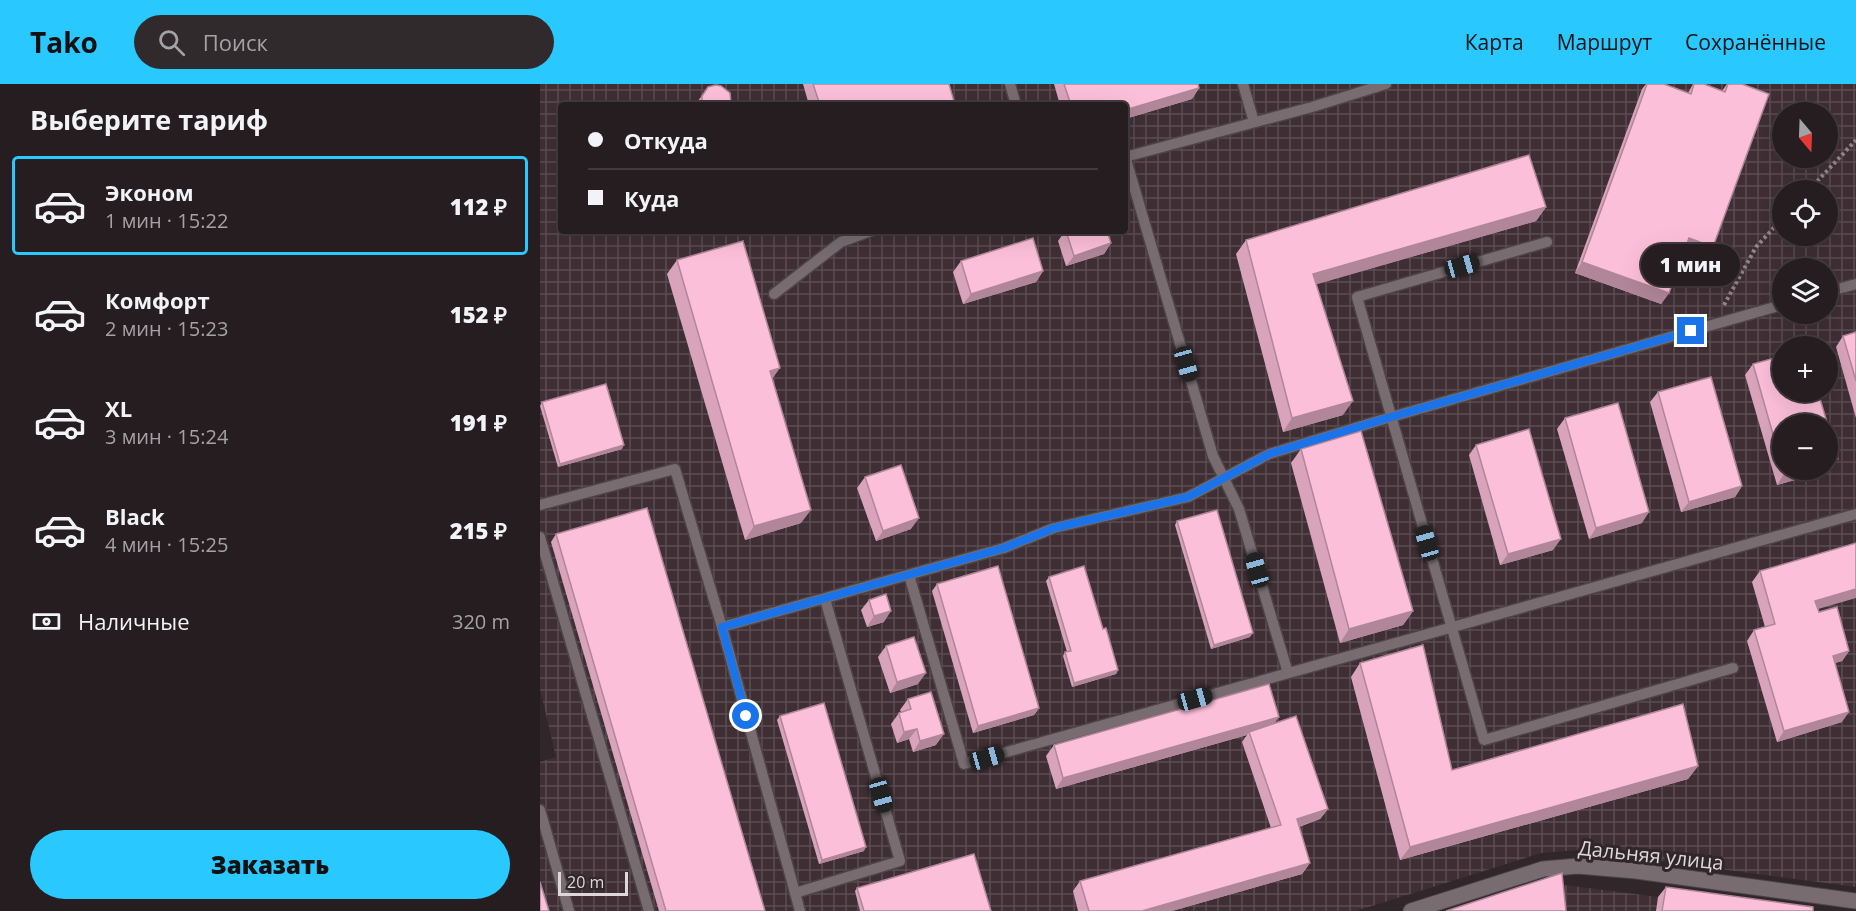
<!DOCTYPE html>
<html lang="ru">
<head>
<meta charset="utf-8">
<style>
  body { margin:0; font-family:"Open Sans",sans-serif; background:#312a2d; color:#f1f3f6; height:100vh; display:flex; flex-direction:column; font-size:22px; white-space:nowrap }
  * { box-sizing:border-box; margin:0 }
  p { font-size:20px; color:#a3a2a5 }
  .icon { flex:none; width:33px; height:33px; fill:none; stroke:currentColor; stroke-width:2; stroke-linecap:round; stroke-linejoin:round }
  .map { position:relative; flex:1; overflow:hidden }
  .drawer { display:flex; flex-direction:column; background:#251d20; width:540px }
  .drawer>* { flex:none }
  .banner { position:absolute; left:18px; top:18px; width:570px; height:132px; border-radius:6px; box-shadow:0 6px 24px #0002,0 0 0 2px #423b3e; display:grid; align-content:center; height:132px; padding:0 30px; background:#251d20 }
  .needle { width:39px; rotate:161deg }
  .controls { position:absolute; left:1232px; top:18px; display:grid; gap:12px }
  .controls a { display:grid; place-items:center; width:66px; height:66px; border-radius:50%; background:#251d20; box-shadow:0 6px 24px #0002,0 0 0 2px #423b3e; font-size:30px }
  .scale { position:absolute; left:18px; bottom:15px; width:70px; box-sizing:border-box; padding-left:6px; border:3px solid #dfd8db; border-top:0; font-size:16px; line-height:21px; white-space:nowrap; color:#dfd8db; -webkit-text-stroke:4px #31272b; paint-order:stroke }
  .end { position:absolute; width:27px; height:27px; margin:-14px; border:8px solid #1a73e8; background:#fff; box-shadow:0 0 0 3px #fff }
  .from { border-radius:50% }
  .bubble { position:absolute; height:42px; border-radius:21px; background:#251d20; box-shadow:0 6px 24px #0002,0 0 0 2px #423b3e; font-size:20px; font-weight:800; line-height:42px; text-align:center }
  .car { position:absolute; width:18px; height:36px; margin:-18px -9px; border-radius:8px; box-shadow:0 0 4px 2px #0007; background:linear-gradient(#222 24%,#8ab4d8 0 40%,#222 0 76%,#8ab4d8 0 86%,#222 0) }
  .banner b { display:flex; align-items:center; gap:21px; height:57px; font-size:22px }
  .banner b+b { border-top:2px solid #423b3e }
  .banner i { width:15px; height:15px; background:#f1f3f6 }
  ul { padding:0; list-style:none }
  li { display:flex; align-items:center; gap:18px; height:99px; margin:0 12px 9px; padding:0 18px; border:3px solid transparent; border-radius:6px }
  li div { flex:1 }
  li b { display:block; font-size:22px }
  li em { font-style:normal; font-weight:800 }
  li.current { border-color:#29c8ff }
  li>.icon { width:54px; height:54px; stroke-width:1.5 }
  h2 { padding:0 30px; font-size:27px; line-height:72px }
  .pay { display:flex; align-items:center; gap:15px; height:66px; padding:0 30px; font-size:22px }
  .pay p { margin-inline-start:auto }
  .button { display:flex; gap:12px; margin-top:auto; padding:12px 30px }
  .button a { flex:1; height:69px; border-radius:36px; background:#29c8ff; color:#111; font-size:24px; font-weight:800; line-height:69px; text-align:center }
  header { display:flex; align-items:center; gap:36px; box-sizing:border-box; height:84px; padding:0 30px; background:#29c8ff; color:#111 }
  header strong { font-size:28px }
  nav { display:flex; gap:33px; margin-inline-start:auto; font-size:21px }
  .search { width:420px; height:54px; background:#312a2d; display:flex; align-items:center; gap:15px; box-sizing:border-box; padding:0 21px; border-radius:33px; color:#a3a2a5; font-size:22px }
  main { display:flex; flex:1; min-height:0 }
  .map>svg:first-child { display:block }
</style>
</head>
<body>
<header>
<strong>Tako</strong>
<div class="search"><svg class="icon" aria-label="search" viewBox="0 0 24 24"><circle cx="10" cy="10" r="6"/><path d="M15 15l6 6"/></svg>Поиск</div>
<nav><a>Карта</a><a>Маршрут</a><a>Сохранённые</a></nav>
</header>
<main>
<section class="drawer">
<h2>Выберите тариф</h2>
<ul>
<li class="current"><svg class="icon" aria-label="car" viewBox="0 0 24 24"><path d="M5 17H2v-5l4-1 3-4h7l3 4 3 1v5h-3M9 17h6M6 11h13"/><circle cx="7" cy="17" r="2"/><circle cx="17" cy="17" r="2"/></svg><div><b>Эконом</b><p>1 мин · 15:22</p></div><em>112 ₽</em></li>
<li><svg class="icon" aria-label="car" viewBox="0 0 24 24"><path d="M5 17H2v-5l4-1 3-4h7l3 4 3 1v5h-3M9 17h6M6 11h13"/><circle cx="7" cy="17" r="2"/><circle cx="17" cy="17" r="2"/></svg><div><b>Комфорт</b><p>2 мин · 15:23</p></div><em>152 ₽</em></li>
<li><svg class="icon" aria-label="car" viewBox="0 0 24 24"><path d="M5 17H2v-5l4-1 3-4h7l3 4 3 1v5h-3M9 17h6M6 11h13"/><circle cx="7" cy="17" r="2"/><circle cx="17" cy="17" r="2"/></svg><div><b>XL</b><p>3 мин · 15:24</p></div><em>191 ₽</em></li>
<li><svg class="icon" aria-label="car" viewBox="0 0 24 24"><path d="M5 17H2v-5l4-1 3-4h7l3 4 3 1v5h-3M9 17h6M6 11h13"/><circle cx="7" cy="17" r="2"/><circle cx="17" cy="17" r="2"/></svg><div><b>Black</b><p>4 мин · 15:25</p></div><em>215 ₽</em></li>
</ul>
<div class="pay"><svg class="icon" aria-label="cash" viewBox="0 0 24 24"><path d="M3 7h18v10H3z"/><circle cx="12" cy="12" r="2"/></svg>Наличные<p>320 m</p></div>
<div class="button"><a>Заказать</a></div>
</section>
<div class="map">
<svg width="1316" height="827" viewBox="0 0 1316 827">
  <defs>
    <pattern id="industrial-grid" width="8" height="8" patternUnits="userSpaceOnUse" patternTransform="scale(1.5)"><rect width="8" height="8" fill="#3f2f35"/><path d="M0 4h8M4 0v8" fill="none" stroke="#5a4c52"/></pattern>
  </defs>
  <rect width="100%" height="100%" fill="#31272b"/>
  <g fill="url(#industrial-grid)" fill-rule="evenodd">
    <path d="M0,0H1316V803L1037,766L1001,769L816,827H0V678L16,673L0,605ZM21,21H585V147H21ZM1242,28H1287V74H1242ZM1242,106H1287V152H1242ZM1242,184H1287V230H1242ZM1242,262H1287V308H1242ZM1242,340H1287V386H1242Z"/>
    <path d="M1017,800L1118,813L1218,827H938Z"/>
  </g>
  <g fill="none" stroke-linecap="round" stroke-linejoin="round">
    <g stroke="#4c4447" stroke-width="13">
      <g id="lane">
        <path d="M470,0L476,21"/>
        <path d="M703,0L714,38"/>
        <path d="M585,72L673,372L699,425L748,589"/>
        <path d="M585,73L772,23L846,0"/>
        <path d="M1007,158L817,213L944,656L1193,584"/>
        <path d="M1287,208L1316,200"/>
        <path d="M234,210L301,158L331,147"/>
        <path d="M0,421L135,385L182,543"/>
        <path d="M0,453L109,827"/>
        <path d="M369,491L424,680L1316,430"/>
        <path d="M0,726L29,827"/>
        <path d="M255,809L360,777L285,515"/>
        <path d="M260,827L182,543L464,464L514,444L648,413L729,370L851,333L1242,221"/>
      </g>
    </g>
    <g stroke="#4c4447" stroke-width="17">
      <path id="secondary" d="M871,827L1003,785L1038,782L1096,787L1316,817"/>
    </g>
    <g stroke="#90888b" stroke-width="4" stroke-dasharray="3 3" stroke-linecap="butt">
      <path d="M1269,106L1316,56"/>
      <path d="M1184,221L1216,163L1242,135"/>
    </g>
    <use href="#lane" stroke="#786c71" stroke-width="10"/>
    <use href="#secondary" stroke="#786c71" stroke-width="15"/>
  </g>
  <g fill="#d9a4bb" fill-rule="evenodd">
    <path d="M263,0H409L415,21H269Z"/>
    <path d="M514,0H658L659,4L652,15L585,35V21H520Z"/>
    <path d="M1106,0H1124L1148,9L1153,0H1164L1182,7L1187,0H1202L1165,174L1144,166L1129,209L1121,220L1035,189L1102,5Z"/>
    <path d="M168,3L190,21H155Z"/>
    <path d="M1006,123L996,137L776,200L803,331L743,348L696,170L706,156Z"/>
    <path d="M525,147L571,159L564,170L526,182L518,157Z"/>
    <path d="M137,176L232,295L261,439L205,456L127,190Z"/>
    <path d="M421,177L503,187L496,198L423,220L413,188Z"/>
    <path d="M1316,248V334L1296,263L1303,252Z"/>
    <path d="M1213,280L1290,386L1237,401L1205,291ZM1242,340L1287,386H1242Z"/>
    <path d="M1118,308L1202,402L1195,413L1141,428L1110,318Z"/>
    <path d="M2,318L82,365L18,383L0,322Z"/>
    <path d="M1025,334L1102,439L1049,455L1017,345Z"/>
    <path d="M936,361L1013,466L960,481L929,371Z"/>
    <path d="M761,365L873,527L863,541L800,559L751,379Z"/>
    <path d="M325,393L371,445L336,457L317,404Z"/>
    <path d="M637,437L710,553L671,565L635,441Z"/>
    <path d="M16,450L225,827H119L11,458Z"/>
    <path d="M1220,487L1278,525L1279,528L1309,567L1302,577L1295,579L1302,638L1237,658L1207,557L1214,546L1225,543L1212,498Z"/>
    <path d="M509,493L563,545L578,586L576,590L532,603L523,572L525,568H527L506,497Z"/>
    <path d="M397,500L499,624L494,631L433,649L392,507Z"/>
    <path d="M329,516L344,538L327,543L321,526Z"/>
    <path d="M346,562L378,600L350,609L338,573Z"/>
    <path d="M820,579L912,686L1158,682L1148,695L860,776L811,593Z"/>
    <path d="M368,615L396,661L373,668L369,655L357,659L351,640L359,629L361,628L360,626Z"/>
    <path d="M240,632L324,767L279,780L237,636Z"/>
    <path d="M739,633L734,639L788,725L780,735L759,743L770,779L762,790L632,827H538L533,807L540,797L731,744L702,658L707,651L516,705L506,672L514,661Z"/>
    <path d="M1126,803L1273,827H1116L1118,813Z"/>
    <path d="M317,804L451,827H320L315,807Z"/>
  </g>
  <g fill="#b08698">
    <path d="M659,4L652,15L585,35V26Z"/>
    <path d="M1006,123L996,137L764,204L773,190Z"/>
    <path d="M1149,154L1173,163L1165,174L1141,165Z"/>
    <path d="M571,159L564,170L526,182L534,172Z"/>
    <path d="M1042,178L1129,209L1121,220L1035,189Z"/>
    <path d="M503,187L496,198L423,220L431,210Z"/>
    <path d="M240,284L230,298V287Z"/>
    <path d="M813,317L803,331L743,348L752,334Z"/>
    <path d="M84,361L82,365L18,383L20,380Z"/>
    <path d="M1298,375L1290,386L1237,401L1244,390L1260,386H1287V378Z"/>
    <path d="M1202,402L1195,413L1141,428L1149,418Z"/>
    <path d="M271,426L261,439L205,456L214,442Z"/>
    <path d="M1109,428L1102,439L1049,455L1056,444Z"/>
    <path d="M379,434L371,445L336,457L343,447Z"/>
    <path d="M1021,455L1013,466L960,481L968,470Z"/>
    <path d="M1316,505V514L1268,528L1275,517Z"/>
    <path d="M351,527L344,538L327,543L334,532Z"/>
    <path d="M873,527L863,541L800,559L809,545Z"/>
    <path d="M713,549L710,553L671,565L674,561Z"/>
    <path d="M1309,567L1302,577L1285,582L1293,572Z"/>
    <path d="M578,586L576,590L532,603L534,599Z"/>
    <path d="M386,589L378,600L350,609L357,598Z"/>
    <path d="M499,624L494,631L433,649L438,642Z"/>
    <path d="M1309,628L1302,638L1237,658L1244,647Z"/>
    <path d="M739,633L731,644L709,648L707,651L516,705L523,694Z"/>
    <path d="M377,645L369,655L357,659L364,648Z"/>
    <path d="M404,650L396,661L373,668L380,657Z"/>
    <path d="M1158,682L1148,695L860,776L870,763Z"/>
    <path d="M788,725L780,735L750,746L757,735Z"/>
    <path d="M326,763L324,767L279,780L282,776Z"/>
    <path d="M770,779L762,790L632,827H602Z"/>
  </g>
  <g fill="#fcbfd9" stroke="#b08698" stroke-width="1.5">
    <path d="M273,0H409L415,21H280Z"/>
    <path d="M524,0H658L659,4L585,26V21H531Z"/>
    <path d="M1107,0H1124L1151,10L1154,0H1164L1185,8L1188,0H1202L1229,10L1173,163L1149,154L1129,209L1042,178Z"/>
    <path d="M176,1L181,2L190,9L191,19L190,21H162V12L168,3Z"/>
    <path d="M989,71L1006,123L773,190L813,317L752,334L706,156Z"/>
    <path d="M526,147H567L571,159L534,172Z"/>
    <path d="M493,154L503,187L431,210L421,177Z"/>
    <path d="M203,157L240,284L230,287L271,426L214,442L137,176Z"/>
    <path d="M1316,248V297L1303,252Z"/>
    <path d="M1242,272V308H1278L1298,375L1287,378V340H1242V382L1213,280Z"/>
    <path d="M1171,293L1202,402L1149,418L1118,308Z"/>
    <path d="M66,300L84,361L20,380L2,318Z"/>
    <path d="M1078,319L1109,428L1056,444L1025,334Z"/>
    <path d="M989,345L1021,455L968,470L936,361Z"/>
    <path d="M821,347L873,527L809,545L761,365Z"/>
    <path d="M361,381L379,434L343,447L325,393Z"/>
    <path d="M1243,386H1260L1244,390Z"/>
    <path d="M107,424L225,827H126L16,450Z"/>
    <path d="M677,426L713,549L674,561L637,437Z"/>
    <path d="M1316,459V505L1275,517L1279,528L1297,523L1309,567L1293,572L1309,628L1244,647L1214,546L1235,540L1220,487Z"/>
    <path d="M458,482L499,624L438,642L397,500Z"/>
    <path d="M544,482L563,545L566,544L578,586L534,599L525,568L531,567L509,493Z"/>
    <path d="M346,510L351,527L334,532L329,516Z"/>
    <path d="M374,553L386,589L357,598L346,562Z"/>
    <path d="M883,561L912,686L1143,620L1158,682L870,763L820,579Z"/>
    <path d="M729,600L739,633L523,694L514,661Z"/>
    <path d="M391,608L404,650L380,657L377,645L364,648L359,629L371,625L368,615Z"/>
    <path d="M284,619L326,763L282,776L240,632Z"/>
    <path d="M756,632L788,725L757,735L770,779L602,827H549L540,797L741,741L709,648Z"/>
    <path d="M434,770L451,827H324L317,804Z"/>
    <path d="M1022,789L1026,827H906Z"/>
    <path d="M0,798L9,827H0Z"/>
    <path d="M1126,803L1273,823V827H1122Z"/>
  </g>
  <g fill="none" stroke-linecap="round" stroke-linejoin="round">
    <path stroke="#1a73e8" stroke-width="8" d="M206,632L182,543L464,464L514,444L648,413L729,370L851,333L1151,247"/>
  </g>
  <g text-anchor="middle" dominant-baseline="central" stroke-width="6" stroke-linejoin="round" paint-order="stroke">
    <g font-size="20" fill="#dfd8db" stroke="#31272b">
      <text transform="translate(1111 771) rotate(6)">Дальняя улица</text>
    </g>
  </g>
</svg>
<div class="controls">
<a><svg class="needle" viewBox="-14 -14 28 28"><path d="M0-13l5 13h-10z" fill="#e53935"/><path d="M0 13l5-13h-10z" fill="#a3a2a5"/></svg></a>
<a><svg class="icon" aria-label="locate" viewBox="0 0 24 24"><circle cx="12" cy="12" r="6"/><path d="M12 2v4M12 18v4M2 12h4M18 12h4"/></svg></a>
<a><svg class="icon" aria-label="layers" viewBox="0 0 24 24"><path d="M12 4l9 5-9 5-9-5zM3 14l9 5 9-5"/></svg></a>
<a>+</a>
<a>−</a>
</div>
<div class="scale">20 m</div>
<i class="end from" style="left:206px;top:632px"></i>
<i class="end" style="left:1151px;top:247px"></i>
<div class="bubble" style="left:1101px;top:160px;width:99px">1 мин</div>
<i class="car" style="left:922px;top:182px;rotate:74deg"></i>
<i class="car" style="left:646px;top:280px;rotate:164deg"></i>
<i class="car" style="left:887px;top:459px;rotate:344deg"></i>
<i class="car" style="left:717px;top:486px;rotate:344deg"></i>
<i class="car" style="left:655px;top:615px;rotate:74deg"></i>
<i class="car" style="left:447px;top:674px;rotate:74deg"></i>
<i class="car" style="left:341px;top:711px;rotate:164deg"></i>
<div class="banner">
<b><i class="from"></i>Откуда</b>
<b><i></i>Куда</b>
</div>
</div>
</main>
</body>
</html>
